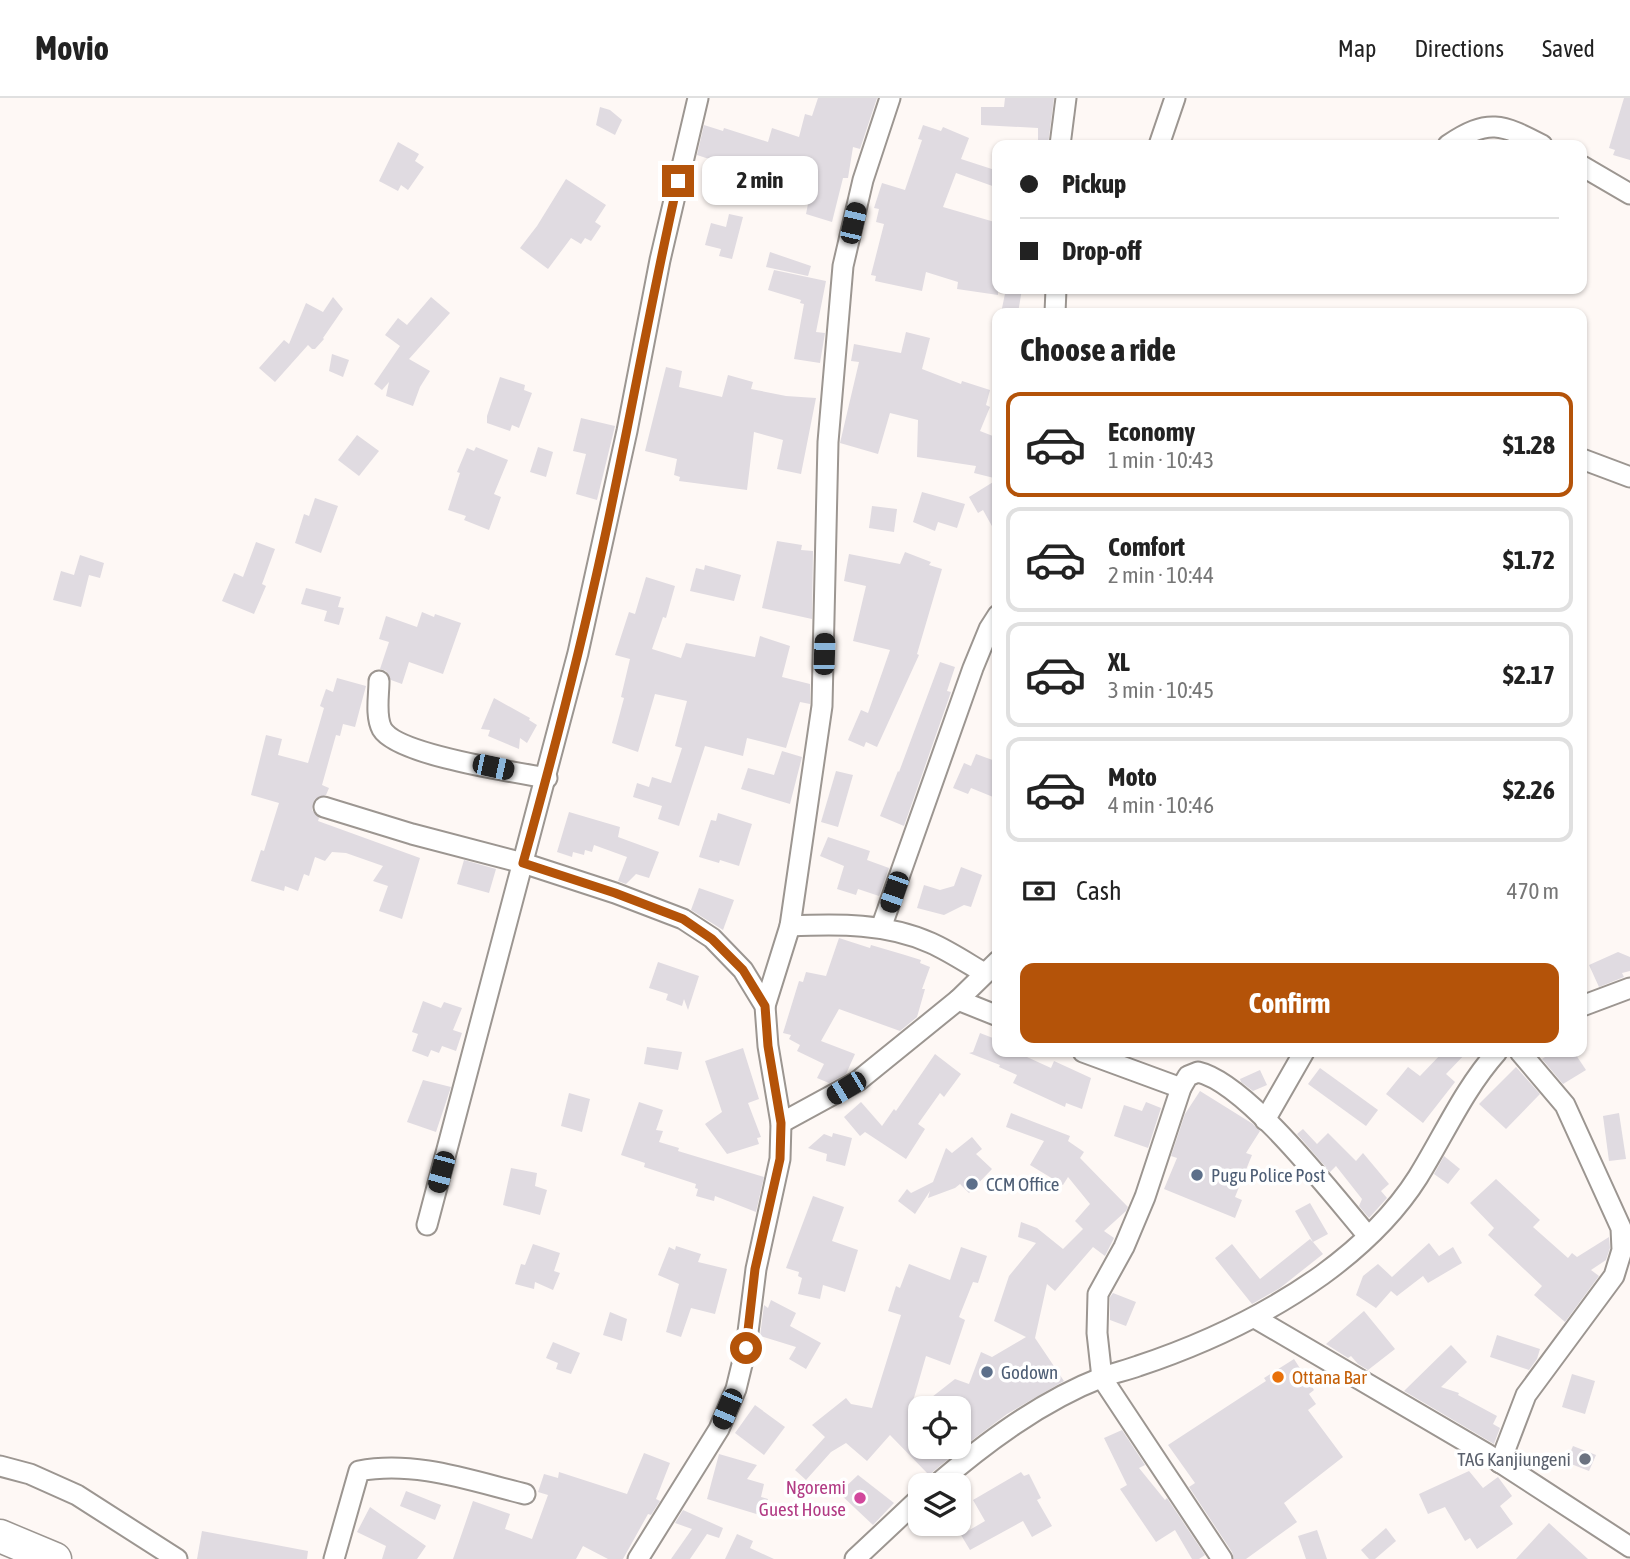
<!DOCTYPE html>
<html lang="en">
<head>
<meta charset="utf-8">
<style>
  body { margin:0; font-family:"Asap Condensed",sans-serif; background:#f2f2f2; color:#222; height:100vh; display:flex; flex-direction:column; font-size:26px; white-space:nowrap }
  * { box-sizing:border-box; margin:0 }
  p { font-size:23px; color:#767676 }
  .icon { flex:none; width:38px; height:38px; fill:none; stroke:currentColor; stroke-width:2; stroke-linecap:round; stroke-linejoin:round }
  .map { position:relative; flex:1; overflow:hidden }
  .drawer { position:absolute; left:992px; top:210px; width:595px; height:749px; display:flex; flex-direction:column; background:#fff; border-radius:14px; box-shadow:0 2px 5px #0004 }
  .drawer>* { flex:none }
  .hud { position:absolute; left:992px; top:42px; width:595px; height:154px; border-radius:14px; box-shadow:0 2px 5px #0004; display:grid; align-content:center; height:154px; padding:0 28px; background:#fff }
  .tools { position:absolute; left:908px; top:1298px; display:grid; gap:14px }
  .tools a { display:grid; place-items:center; width:63px; height:63px; border-radius:14px; background:#fff; box-shadow:0 2px 5px #0004; font-size:35px }
  .end { position:absolute; width:32px; height:32px; margin:-16px; border:9px solid #b45309; background:#fff; box-shadow:0 0 0 4px #fff }
  .from { border-radius:50% }
  .bubble { position:absolute; height:49px; border-radius:14px; background:#fff; box-shadow:0 2px 5px #0004; font-size:23px; font-weight:700; line-height:49px; text-align:center }
  .car { position:absolute; width:21px; height:42px; margin:-21px -10px; border-radius:9px; box-shadow:0 0 5px 2px #0007; background:linear-gradient(#222 24%,#8ab4d8 0 40%,#222 0 76%,#8ab4d8 0 86%,#222 0) }
  .hud b { display:flex; align-items:center; gap:24px; height:66px; font-size:26px }
  .hud b+b { border-top:2px solid #e0e0e0 }
  .hud i { width:18px; height:18px; background:#222 }
  ul { padding:0; list-style:none }
  li { display:flex; align-items:center; gap:21px; height:105px; margin:0 14px 10px; padding:0 14px; border:4px solid #e0e0e0; border-radius:14px }
  li div { flex:1 }
  li b { display:block; font-size:26px }
  li em { font-style:normal; font-weight:700 }
  li.selected { border-color:#b45309 }
  li>.icon { width:63px; height:63px; stroke-width:1.5 }
  h2 { padding:0 28px; font-size:32px; line-height:84px }
  .pay { display:flex; align-items:center; gap:18px; height:77px; padding:0 28px; font-size:26px }
  .pay p { margin-inline-start:auto }
  .primary-button { display:flex; gap:14px; margin-top:auto; padding:14px 28px }
  .primary-button a { flex:1; height:80px; border-radius:14px; background:#b45309; color:#fff; font-size:28px; font-weight:700; line-height:80px; text-align:center }
  header { display:flex; align-items:center; gap:42px; box-sizing:border-box; height:98px; padding:0 35px; background:#fff; border-bottom:2px solid #e0e0e0 }
  header strong { font-size:33px }
  nav { display:flex; gap:38px; margin-inline-start:auto; font-size:24px }
  .map>svg:first-child { display:block }
</style>
</head>
<body>
<header>
<strong>Movio</strong>
<nav><a>Map</a><a>Directions</a><a>Saved</a></nav>
</header>
<div class="map">
<svg width="1630" height="1461" viewBox="0 0 1630 1461">
  <rect width="100%" height="100%" fill="#fef8f5"/>
  <g fill="#e0dbe1">
    <path d="M818,0H877L860,51L853,49L848,80H843L832,124L806,116L814,76L786,72L783,83L770,79L769,81L697,57L704,27L723,33L724,30L768,44L772,30L799,39L805,16L812,18Z"/>
    <path d="M1005,0H1054L1048,47H1038V30L981,27V9H1004Z"/>
    <path d="M1624,0H1630V62L1613,57L1615,52L1609,50Z"/>
    <path d="M600,9L610,12L622,22L615,37L596,27Z"/>
    <path d="M923,27L941,33L943,29L969,40L961,61L998,73V90L956,75L943,109L998,125V197L957,191L958,184L926,174L922,193L875,183L876,178L871,177L884,126L876,124L879,111L874,110L882,85L905,92L922,42L918,41Z"/>
    <path d="M398,44L419,56L415,63L424,69L408,92L401,87L398,93L379,83Z"/>
    <path d="M566,81L606,107L595,124L601,128L591,143L585,140L581,146L571,140L548,171L520,150L537,128Z"/>
    <path d="M729,116L743,119L732,161L719,158L721,151L705,147L711,125L726,129Z"/>
    <path d="M770,154L811,168L808,178L766,169Z"/>
    <path d="M774,172L826,183L816,234L825,235L820,265L794,261L804,206L800,205L801,202L768,192Z"/>
    <path d="M1006,191H1022L1018,215H1001Z"/>
    <path d="M333,199L343,211L323,240L324,241L315,251H312L308,247L275,284L259,270L284,242L289,246L306,205L323,214Z"/>
    <path d="M431,199L450,215L409,261L430,273L420,289L413,308L386,298L389,284L382,292L374,286L400,248L385,237L398,220L407,227Z"/>
    <path d="M906,234L930,240L922,271L961,286L962,283L990,292L986,307L990,309L980,333L998,340V381L974,375L976,368L917,359L918,322L890,315L878,356L840,345L859,264L851,263L854,246L901,255Z"/>
    <path d="M332,256L349,262L343,279L329,273Z"/>
    <path d="M666,269L682,273L679,289L722,299L728,277L753,284L751,291L786,298L816,300L801,376L777,371L783,342L754,334L747,392L679,383L680,379L674,377L677,361L645,353Z"/>
    <path d="M500,279L525,287L524,292L532,295L519,330L512,327L510,333L487,325V318Z"/>
    <path d="M581,320L615,328L597,402L576,396L586,356L573,353Z"/>
    <path d="M357,337L379,353L359,378L338,362Z"/>
    <path d="M476,349L508,362L494,396L501,399L489,432L464,422L466,418L448,412L460,375L457,374L467,350L474,353Z"/>
    <path d="M538,349L553,354L546,379L530,374Z"/>
    <path d="M998,381V439L983,412L978,415L969,399Z"/>
    <path d="M922,394L965,406L957,430L938,424L935,433L913,424Z"/>
    <path d="M315,400L338,408L321,455L295,445L304,416L309,418Z"/>
    <path d="M872,408L897,411L894,434L869,430Z"/>
    <path d="M777,443L802,447L801,452L813,453L812,521L762,510Z"/>
    <path d="M256,444L275,451L262,486L266,488L254,516L222,503L234,475L243,479Z"/>
    <path d="M905,454L931,464L929,467L942,471L917,556L919,557L877,649L866,644L864,649L848,642L861,612L868,615L890,552L853,543L866,488L844,483L849,456L900,466Z"/>
    <path d="M80,457L104,465L100,480L89,477L81,509L53,502L61,473L74,477Z"/>
    <path d="M705,467L741,477L734,503L690,493L696,470L704,472Z"/>
    <path d="M646,479L675,488L666,520L663,519L652,551L681,560L686,545L755,559L760,538L790,548L782,579L810,586V606L800,604L786,650L747,640L743,658L705,648L679,728L658,721L662,708L633,699L637,685L649,689L652,679L671,685L682,650L675,648L687,603L655,596L638,654L612,645L624,600L621,599L630,561L615,557L629,514L635,516Z"/>
    <path d="M306,490L341,499L338,509L344,510L339,527L324,523L327,513L301,506Z"/>
    <path d="M422,514L434,519L435,516L461,525L443,576L409,564L402,586L391,582L386,573L380,571L389,544L379,541L386,518L417,529Z"/>
    <path d="M940,564L955,569L947,593L951,594L904,728L880,718L898,673L899,674Z"/>
    <path d="M337,580L366,588L355,629L343,626L340,638L336,637L322,687L329,690L326,697L315,701L312,712L319,720L318,723L420,760L402,821L379,813L388,788L373,783L383,768L346,755L332,754L325,763L315,759L309,778L304,776L298,793L285,788L284,793L251,783L261,752L264,753L279,705L251,697L266,637L282,641L278,657L308,665L324,610L320,608L326,591L333,594Z"/>
    <path d="M494,600L530,620L529,622L537,627L527,645L520,640L519,651L488,638L490,632L481,631Z"/>
    <path d="M782,653L802,659L790,706L741,691L748,670L774,677Z"/>
    <path d="M976,656L998,664V701L971,690L968,696L953,690L964,665L971,668Z"/>
    <path d="M836,673L853,677L838,729L821,724Z"/>
    <path d="M569,714L620,729L618,739L659,754L649,780L636,776L626,786L618,783L627,759L594,747L592,754L585,752L584,757L573,754L572,759L557,754Z"/>
    <path d="M718,715L752,726L739,768L720,762L719,765L699,759L711,722L716,723Z"/>
    <path d="M828,739L870,753L867,762L889,770L879,798L858,791L856,797L837,791L844,768L820,758Z"/>
    <path d="M464,762L496,771L489,795L457,786Z"/>
    <path d="M961,769L982,777L971,809L964,807L944,817L917,810L924,787L940,792L954,788Z"/>
    <path d="M699,790L734,802L723,832L691,812Z"/>
    <path d="M839,840L870,850L871,847L905,857L921,862L920,865L930,869L922,891H925L917,919L900,933L839,911L821,943L855,956L846,976L829,985L817,980L824,966L797,953L800,947L789,941L791,937L783,935L799,883L803,884L806,874L826,878Z"/>
    <path d="M1618,854L1630,859V873L1622,875L1624,879L1599,889L1589,867Z"/>
    <path d="M658,864L699,878L688,912L684,901L682,908L666,902L668,896L649,890Z"/>
    <path d="M423,903L441,910L444,904L462,910L453,932L462,935L456,953L442,948L439,955L431,952L428,959L412,953L418,936L412,934Z"/>
    <path d="M980,935L998,942V954H1016L1051,970L1054,963L1091,980L1082,1011L1066,1005L1065,1009L1013,985L1017,977L999,969L1000,967L969,955L973,954Z"/>
    <path d="M647,949L682,954L678,972L644,966Z"/>
    <path d="M743,950L759,1001L748,1005L761,1039L757,1040L759,1046L727,1056L705,1026L722,1014L705,963Z"/>
    <path d="M1443,954H1467L1446,976L1455,984L1423,1025L1386,996L1408,969L1420,978Z"/>
    <path d="M1553,954H1574L1586,972L1563,986L1542,961Z"/>
    <path d="M935,956L961,976L944,999L940,995L918,1026L925,1031L906,1061L865,1034L860,1038L844,1019L861,1004L882,1028L894,1011L896,1013Z"/>
    <path d="M1516,969L1540,996L1506,1031L1479,1006Z"/>
    <path d="M1320,970L1378,1012L1366,1028L1308,986Z"/>
    <path d="M1260,972L1267,987L1253,993L1241,984L1240,981Z"/>
    <path d="M423,982L451,989L436,1034L407,1024Z"/>
    <path d="M1200,993L1253,1026L1260,1033L1246,1055L1252,1057L1235,1099L1242,1102L1235,1120L1164,1091L1177,1060L1171,1058L1185,1016Z"/>
    <path d="M569,995L590,1001L582,1034L561,1028Z"/>
    <path d="M639,1004L663,1012L656,1032L663,1033L659,1044L679,1050L678,1053L764,1079L756,1114L715,1098L714,1103L696,1098L698,1091L695,1090L696,1086L644,1069L645,1065L621,1057Z"/>
    <path d="M1146,1004L1161,1010L1148,1050L1114,1038L1124,1007L1142,1013Z"/>
    <path d="M1011,1015L1070,1038L1068,1043L1084,1054L1080,1060L1128,1109L1126,1113L1104,1133L1114,1140L1105,1158L1093,1149L1055,1193L1047,1186L1035,1240L1064,1283L1007,1316L959,1352V1311H920V1349H954L958,1353L929,1377L890,1337L867,1363L846,1345L831,1354L806,1382L795,1372L825,1339L812,1327L846,1300L851,1306L872,1310L901,1217L888,1213L896,1188L900,1190L909,1166L950,1182L961,1149L987,1158L978,1185L973,1184L959,1219L965,1222L950,1267L926,1258L909,1317L955,1281L969,1286L981,1254L992,1259L1026,1239L994,1223L1009,1178L1036,1145L1018,1139L1021,1124L1037,1130L1063,1151L1083,1131L1075,1123L1090,1106L1068,1079L1063,1087L1030,1067L1044,1043L1006,1029Z"/>
    <path d="M1619,1015L1626,1061L1609,1063L1603,1018Z"/>
    <path d="M1303,1031L1317,1046L1328,1035L1356,1063L1363,1055L1389,1086L1381,1093L1387,1100L1369,1120L1359,1108L1362,1101L1336,1068L1330,1074L1297,1036Z"/>
    <path d="M833,1035L852,1040L845,1068L826,1063L827,1056L808,1050L824,1036L832,1039Z"/>
    <path d="M972,1039L982,1051L976,1056L992,1071L969,1095L960,1086L955,1090L928,1100L930,1093L915,1116L898,1103L907,1091L911,1095L933,1084L946,1050L952,1055Z"/>
    <path d="M1444,1058L1460,1071L1448,1086L1434,1076Z"/>
    <path d="M511,1070L537,1075L535,1088L547,1092L540,1117L503,1107Z"/>
    <path d="M1496,1081L1540,1122L1533,1129L1568,1160L1572,1155L1577,1159L1609,1139L1610,1150L1606,1162L1591,1172L1599,1178L1565,1224L1534,1197L1542,1188L1488,1137L1494,1130L1470,1105Z"/>
    <path d="M813,1098L844,1109L832,1143L858,1152L845,1194L823,1187L820,1201L798,1196L802,1180L798,1178L799,1174L786,1170Z"/>
    <path d="M1310,1105L1328,1136L1313,1144L1323,1156L1280,1190L1252,1206L1215,1160L1232,1146L1260,1181L1310,1141L1313,1144L1295,1113Z"/>
    <path d="M1429,1145L1439,1158L1453,1149L1462,1165L1428,1185L1423,1178L1397,1198L1391,1193L1376,1210L1356,1197L1363,1178L1378,1166L1392,1179Z"/>
    <path d="M533,1146L560,1155L554,1173L560,1175L553,1192L535,1184L534,1191L515,1186L521,1166L525,1167Z"/>
    <path d="M676,1148L701,1156L698,1164L727,1171L715,1216L691,1210L681,1239L666,1234L679,1186L658,1177L669,1149L675,1152Z"/>
    <path d="M1113,1195L1136,1204L1126,1228L1110,1222V1199Z"/>
    <path d="M771,1202L796,1215L790,1228L821,1245L806,1271L789,1261L796,1249L760,1238L764,1207L768,1210Z"/>
    <path d="M1364,1213L1395,1251L1368,1272L1358,1266L1351,1258L1348,1260L1326,1246Z"/>
    <path d="M610,1214L627,1221L622,1243L603,1237Z"/>
    <path d="M1497,1237L1540,1251L1537,1261L1529,1272L1490,1259Z"/>
    <path d="M553,1244L580,1255L571,1276L556,1271L558,1265L546,1260Z"/>
    <path d="M1451,1247L1467,1264L1441,1289L1459,1295L1458,1297L1497,1318L1493,1326L1500,1330L1494,1346L1404,1293Z"/>
    <path d="M1294,1261L1314,1292L1309,1296L1316,1306L1308,1312L1343,1359L1284,1405L1297,1424L1246,1461H1234L1232,1454L1189,1389L1195,1385L1168,1347L1266,1283L1264,1280Z"/>
    <path d="M1572,1276L1595,1283L1585,1316L1562,1309Z"/>
    <path d="M755,1307L785,1329L764,1357L735,1335Z"/>
    <path d="M1122,1332L1145,1367L1139,1370L1165,1402L1167,1400L1205,1457L1199,1461H1192L1175,1432L1156,1444L1120,1391L1127,1387L1104,1340Z"/>
    <path d="M1573,1348L1596,1357L1589,1373L1566,1364Z"/>
    <path d="M644,1355L670,1365L656,1401L660,1403L651,1417L648,1416L623,1461H608L583,1448L576,1461H453L473,1403L510,1416L505,1431L532,1441L548,1397L538,1394L544,1376L558,1380L559,1374L627,1396Z"/>
    <path d="M719,1356L757,1367L747,1381L764,1386L761,1399L768,1401L763,1418L707,1401Z"/>
    <path d="M1469,1373L1483,1390L1498,1379L1512,1398L1500,1408L1513,1426L1477,1451L1470,1440L1465,1443L1445,1409L1428,1416L1419,1396Z"/>
    <path d="M1021,1374L1024,1378L1029,1376L1041,1400L1037,1402L1052,1428L1032,1439L1023,1423L970,1452L961,1437L985,1423L973,1402Z"/>
    <path d="M858,1377L894,1405L873,1427L839,1395Z"/>
    <path d="M406,1393L441,1407L435,1422L400,1408Z"/>
    <path d="M370,1409L426,1448L417,1461H382L386,1448L357,1434Z"/>
    <path d="M683,1412L723,1430L719,1440L707,1436L690,1461H671L692,1431L675,1425Z"/>
    <path d="M1549,1425L1588,1461H1516Z"/>
    <path d="M1386,1430L1396,1443L1375,1461H1369L1361,1452Z"/>
    <path d="M1317,1432L1327,1461H1306L1298,1438Z"/>
    <path d="M202,1433L308,1453L307,1461H197Z"/>
    <path d="M737,1436L753,1443L750,1450L774,1461H725Z"/>
  </g>
  <g fill="none" stroke-linecap="round" stroke-linejoin="round">
    <g stroke="#9c9691" stroke-width="23">
      <g id="minor">
        <path d="M1060,47L1066,0"/>
        <path d="M1159,47L1175,0"/>
        <path d="M1448,47C1488,20 1502,26 1542,47"/>
        <path d="M1582,68L1630,96"/>
        <path d="M1055,215L1056,191"/>
        <path d="M1582,361L1630,379"/>
        <path d="M379,583C379,597 375,618 382,631C397,657 514,674 547,680"/>
        <path d="M324,709L412,736L523,765L615,795L683,821L712,840L743,872L765,908L768,948L781,1025L780,1061L756,1171L746,1250L736,1291L719,1331L638,1461"/>
        <path d="M790,828C838,826 887,825 931,845C949,853 967,865 984,875"/>
        <path d="M881,830L973,570L989,531L998,517"/>
        <path d="M958,902L998,918"/>
        <path d="M765,908L790,828L822,608L828,344L843,168L863,82L890,0"/>
        <path d="M1582,908L1630,890"/>
        <path d="M1083,954L1181,990"/>
        <path d="M1265,1022L1304,954"/>
        <path d="M781,1025L858,983L958,902L998,863"/>
        <path d="M427,1127L578,555L627,333L660,162L698,0"/>
        <path d="M1255,1220L1487,1356L1630,1449"/>
        <path d="M1500,1365L1526,1297L1614,1178L1622,1152L1621,1130L1565,1007L1520,954"/>
        <path d="M0,1368L30,1376L77,1397L177,1461"/>
        <path d="M935,1388C985,1345 1041,1303 1103,1279C1114,1275 1127,1272 1138,1268C1204,1246 1266,1217 1322,1177C1359,1150 1394,1117 1418,1079C1444,1037 1464,991 1497,954"/>
        <path d="M334,1461L359,1373C414,1362 472,1383 525,1396"/>
        <path d="M855,1461L920,1400"/>
        <path d="M1222,1461L1102,1280L1097,1235L1098,1196L1124,1149L1145,1099L1181,990L1188,978L1198,974C1247,985 1333,1097 1368,1138"/>
      </g>
    </g>
    <g stroke="#9c9691" stroke-width="35">
      <path id="primary" d="M0,1438L55,1461"/>
    </g>
    <use href="#minor" stroke="#fff" stroke-width="19"/>
    <use href="#primary" stroke="#fff" stroke-width="32"/>
  </g>
  <g fill="none" stroke-linecap="round" stroke-linejoin="round">
    <path stroke="#b45309" stroke-width="9" d="M678,83C650,206 629,329 602,452C579,557 552,661 523,765L615,795L683,821L712,841L743,872L765,908L768,948L781,1025L780,1061L755,1171L746,1250"/>
  </g>
  <g fill="#5c6f8a" stroke="#fff" stroke-width="2.5">
    <circle cx="1197" cy="1077" r="7"/>
    <circle cx="972" cy="1086" r="7"/>
    <circle cx="987" cy="1274" r="7"/>
  </g>
  <circle fill="#e8710a" stroke="#fff" stroke-width="2.5" cx="1278" cy="1279" r="7"/>
  <circle fill="#6b7280" stroke="#fff" stroke-width="2.5" cx="1585" cy="1361" r="7"/>
  <circle fill="#d1479c" stroke="#fff" stroke-width="2.5" cx="860" cy="1400" r="7"/>
  <g text-anchor="middle" dominant-baseline="central" stroke-width="7" stroke-linejoin="round" paint-order="stroke">
    <g font-size="19" fill="#4e5e75" stroke="#fff" text-anchor="start">
      <text x="1211" y="1077">Pugu Police Post</text>
      <text x="986" y="1086">CCM Office</text>
      <text x="1001" y="1274">Godown</text>
    </g>
    <g font-size="19" fill="#c56008" stroke="#fff" text-anchor="start">
      <text x="1292" y="1279">Ottana Bar</text>
    </g>
    <g font-size="19" fill="#5b616d" stroke="#fff" text-anchor="end">
      <text x="1571" y="1361">TAG Kanjiungeni</text>
    </g>
    <g font-size="19" fill="#b23c85" stroke="#fff" text-anchor="end">
      <text x="846" y="1389">Ngoremi<tspan x="846" dy="22">Guest House</tspan></text>
    </g>
  </g>
</svg>
<div class="tools">
<a><svg class="icon" aria-label="locate" viewBox="0 0 24 24"><circle cx="12" cy="12" r="6"/><path d="M12 2v4M12 18v4M2 12h4M18 12h4"/></svg></a>
<a><svg class="icon" aria-label="layers" viewBox="0 0 24 24"><path d="M12 4l9 5-9 5-9-5zM3 14l9 5 9-5"/></svg></a>
</div>
<i class="end from" style="left:746px;top:1250px"></i>
<i class="end" style="left:678px;top:83px"></i>
<div class="bubble" style="left:702px;top:58px;width:116px">2 min</div>
<i class="car" style="left:853px;top:125px;rotate:13deg"></i>
<i class="car" style="left:824px;top:556px;rotate:2deg"></i>
<i class="car" style="left:493px;top:669px;rotate:102deg"></i>
<i class="car" style="left:894px;top:794px;rotate:199deg"></i>
<i class="car" style="left:846px;top:990px;rotate:239deg"></i>
<i class="car" style="left:441px;top:1074px;rotate:195deg"></i>
<i class="car" style="left:727px;top:1311px;rotate:203deg"></i>
<div class="hud">
<b><i class="from"></i>Pickup</b>
<b><i></i>Drop-off</b>
</div>
<section class="drawer">
<h2>Choose a ride</h2>
<ul>
<li class="selected"><svg class="icon" aria-label="car" viewBox="0 0 24 24"><path d="M5 17H2v-5l4-1 3-4h7l3 4 3 1v5h-3M9 17h6M6 11h13"/><circle cx="7" cy="17" r="2"/><circle cx="17" cy="17" r="2"/></svg><div><b>Economy</b><p>1 min · 10:43</p></div><em>$1.28</em></li>
<li><svg class="icon" aria-label="car" viewBox="0 0 24 24"><path d="M5 17H2v-5l4-1 3-4h7l3 4 3 1v5h-3M9 17h6M6 11h13"/><circle cx="7" cy="17" r="2"/><circle cx="17" cy="17" r="2"/></svg><div><b>Comfort</b><p>2 min · 10:44</p></div><em>$1.72</em></li>
<li><svg class="icon" aria-label="car" viewBox="0 0 24 24"><path d="M5 17H2v-5l4-1 3-4h7l3 4 3 1v5h-3M9 17h6M6 11h13"/><circle cx="7" cy="17" r="2"/><circle cx="17" cy="17" r="2"/></svg><div><b>XL</b><p>3 min · 10:45</p></div><em>$2.17</em></li>
<li><svg class="icon" aria-label="car" viewBox="0 0 24 24"><path d="M5 17H2v-5l4-1 3-4h7l3 4 3 1v5h-3M9 17h6M6 11h13"/><circle cx="7" cy="17" r="2"/><circle cx="17" cy="17" r="2"/></svg><div><b>Moto</b><p>4 min · 10:46</p></div><em>$2.26</em></li>
</ul>
<div class="pay"><svg class="icon" aria-label="cash" viewBox="0 0 24 24"><path d="M3 7h18v10H3z"/><circle cx="12" cy="12" r="2"/></svg>Cash<p>470 m</p></div>
<div class="primary-button"><a>Confirm</a></div>
</section>
</div>
</body>
</html>
